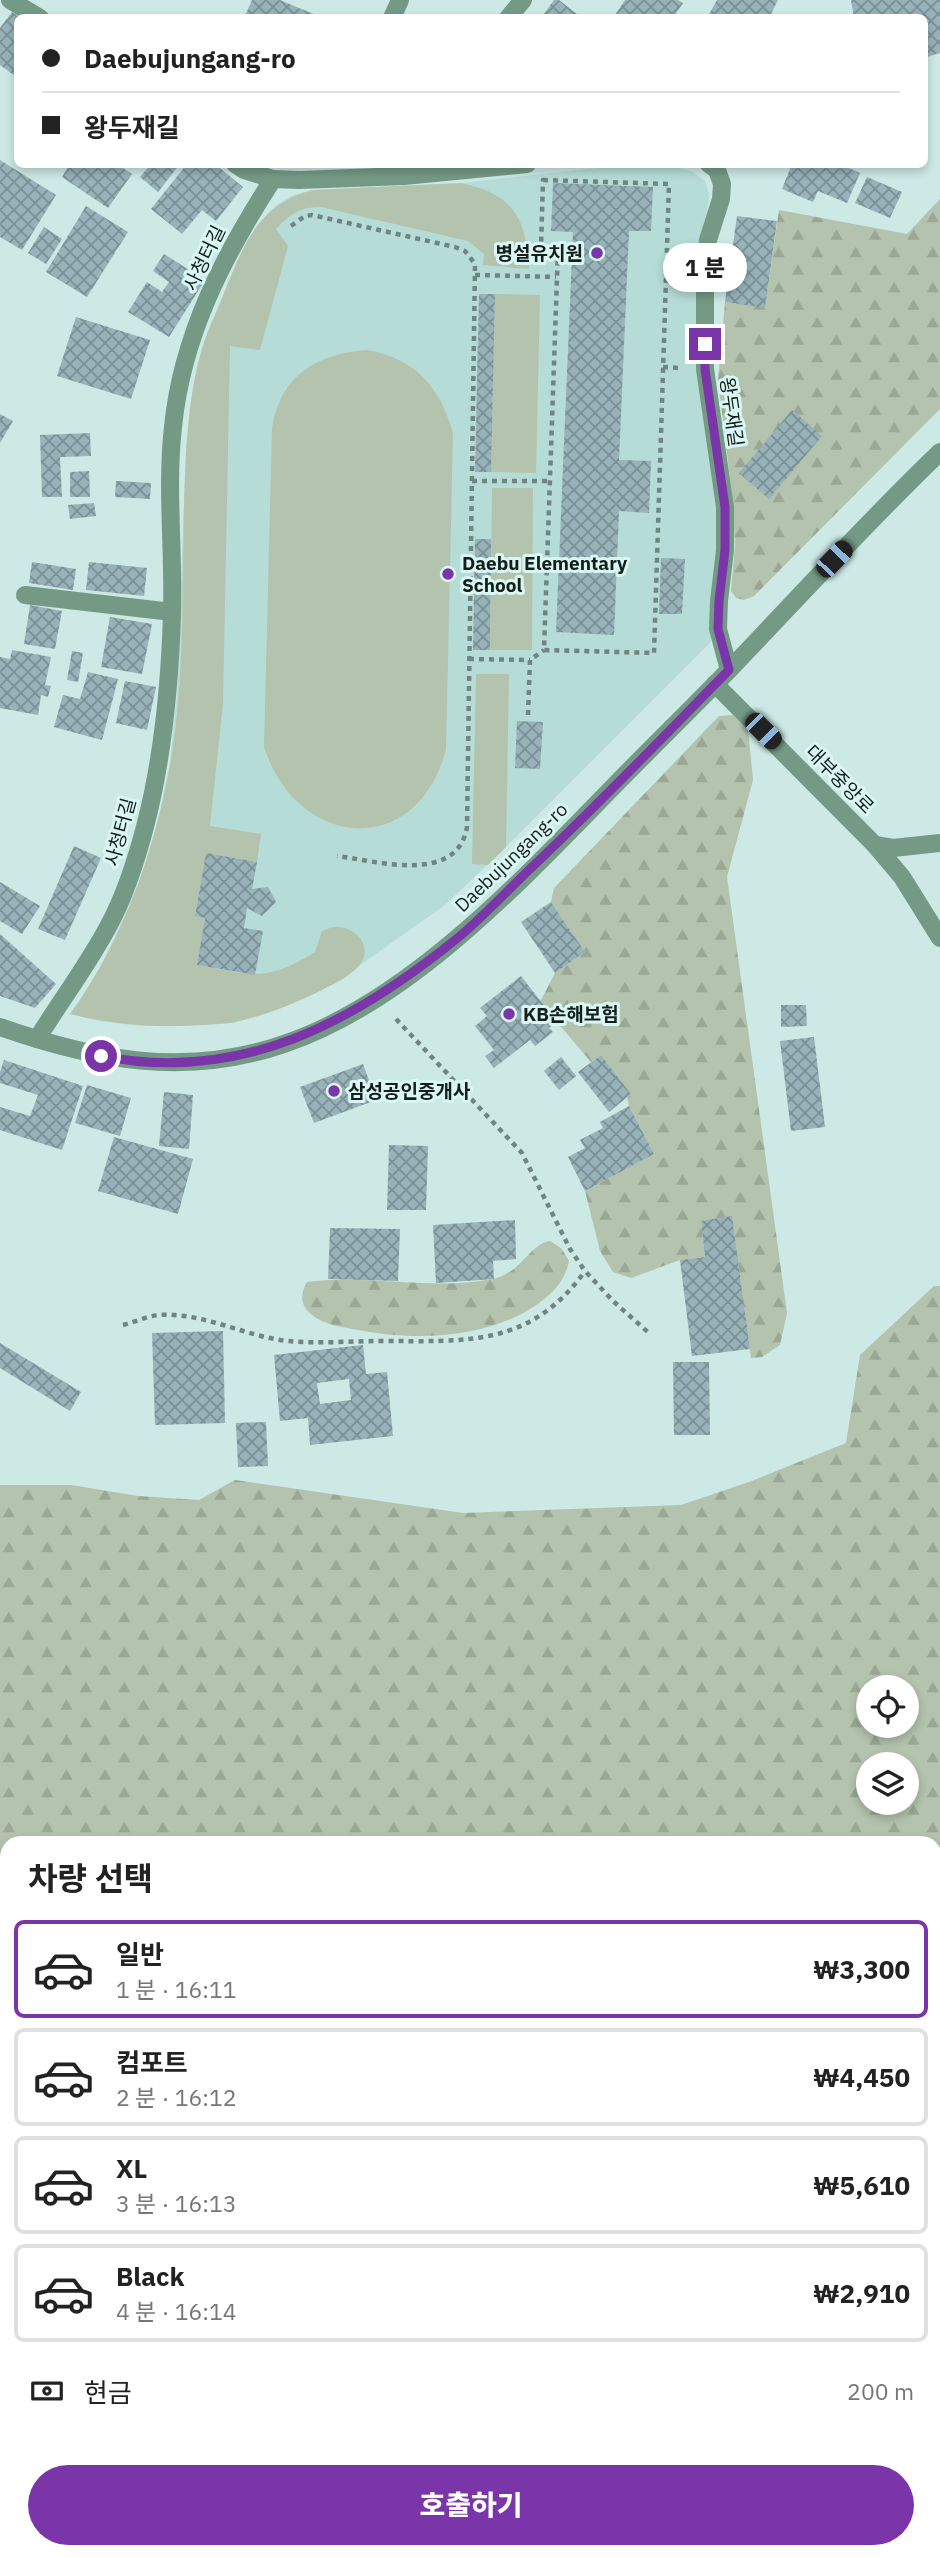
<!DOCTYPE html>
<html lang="ko">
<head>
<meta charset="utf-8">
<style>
  body { margin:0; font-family:"IBM Plex Sans","Noto Sans KR",sans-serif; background:#f6f6f6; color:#222; height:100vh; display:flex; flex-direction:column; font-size:26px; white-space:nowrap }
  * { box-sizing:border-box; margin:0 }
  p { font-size:23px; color:#767676 }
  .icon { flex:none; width:38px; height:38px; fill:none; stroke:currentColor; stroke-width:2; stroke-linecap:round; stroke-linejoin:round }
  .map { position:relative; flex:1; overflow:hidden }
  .sheet { position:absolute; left:0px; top:1836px; width:942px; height:723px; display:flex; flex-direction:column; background:#fff; border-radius:21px 21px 0 0; box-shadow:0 4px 10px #0003 }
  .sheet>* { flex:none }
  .top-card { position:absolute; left:14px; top:14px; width:914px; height:154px; border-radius:10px; box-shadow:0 4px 10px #0003; display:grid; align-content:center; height:154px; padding:0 28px; background:#fff }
  .tools { position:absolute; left:856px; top:1675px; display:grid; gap:14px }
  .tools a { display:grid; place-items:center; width:63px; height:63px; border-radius:50%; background:#fff; box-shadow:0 4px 10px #0003; font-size:35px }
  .end { position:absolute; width:32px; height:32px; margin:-16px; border:9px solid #7a35a8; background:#fff; box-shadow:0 0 0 4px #fff }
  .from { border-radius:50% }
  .bubble { position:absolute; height:49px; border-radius:24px; background:#fff; box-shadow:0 4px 10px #0003; font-size:23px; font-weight:800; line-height:49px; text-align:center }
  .car { position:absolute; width:21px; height:42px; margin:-21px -10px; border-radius:9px; box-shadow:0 0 5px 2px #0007; background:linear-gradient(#222 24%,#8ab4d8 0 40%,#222 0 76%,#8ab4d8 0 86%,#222 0) }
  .top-card b { display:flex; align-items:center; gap:24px; height:66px; font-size:26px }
  .top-card b+b { border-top:2px solid #e0e0e0 }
  .top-card i { width:18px; height:18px; background:#222 }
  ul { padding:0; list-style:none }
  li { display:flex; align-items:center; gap:21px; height:98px; margin:0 14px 10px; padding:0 14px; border:4px solid #e0e0e0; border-radius:10px }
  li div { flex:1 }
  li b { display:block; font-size:26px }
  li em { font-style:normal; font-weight:800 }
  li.current { border-color:#7a35a8 }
  li>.icon { width:63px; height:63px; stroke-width:1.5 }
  h2 { padding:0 28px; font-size:32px; line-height:84px }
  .pay { display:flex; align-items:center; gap:18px; height:77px; padding:0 28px; font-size:26px }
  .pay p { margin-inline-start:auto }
  .button { display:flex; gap:14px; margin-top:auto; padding:14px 28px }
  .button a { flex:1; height:80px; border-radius:42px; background:#7a35a8; color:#fff; font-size:28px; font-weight:800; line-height:80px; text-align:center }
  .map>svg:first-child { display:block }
</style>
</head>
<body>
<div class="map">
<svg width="940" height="2557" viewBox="0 0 940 2557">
  <defs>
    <pattern id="forest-firs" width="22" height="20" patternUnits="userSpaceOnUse" patternTransform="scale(1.75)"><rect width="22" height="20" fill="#b3c3ad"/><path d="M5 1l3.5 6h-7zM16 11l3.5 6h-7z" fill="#99a794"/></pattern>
    <pattern id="building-cross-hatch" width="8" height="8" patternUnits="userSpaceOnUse" patternTransform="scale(1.75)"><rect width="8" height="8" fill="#97b2b8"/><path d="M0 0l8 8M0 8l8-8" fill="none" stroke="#7a9095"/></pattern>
  </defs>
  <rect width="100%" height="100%" fill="#cce9e5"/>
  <path fill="#b6dcd7" d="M634,164L677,167L693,172L705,181L709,194L707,212L699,240L718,509V551L711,597V642L512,841L445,905L332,985L282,1008L233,1023L140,1026L99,1021L70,1014L93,983L115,937L140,880L158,821L170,762L177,693L186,448L193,396L201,353L231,277L245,244L260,222L275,206L293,195L313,190L461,183Z"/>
  <g fill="#b3c3ad">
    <path d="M461,183C514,194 526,218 529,269L483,265L484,254L468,241L321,207C300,207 290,214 276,229L288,246L260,350L230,346L223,704L210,826L261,834L257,862L206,853L195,916L205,918L197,965C252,975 265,983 315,952L322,931C326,930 333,926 337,927C354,927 370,943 363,959C356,975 331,985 316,993C290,1005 264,1016 235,1022C225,1024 214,1024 203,1025C158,1028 115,1025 70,1014C123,941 154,853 170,765C185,681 182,590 184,505C186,455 187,401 201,352C207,330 218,309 226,288C245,241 261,203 313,190Z"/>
    <path d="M495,294L540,295L536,473L491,472Z"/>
    <path d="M368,350C417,360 439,386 453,433L446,749C418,859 298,851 264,747L272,428C280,375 318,353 368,350Z"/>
    <path d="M492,488H533L532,650H490Z"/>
    <path d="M476,674H509L506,847L488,865L472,864Z"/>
  </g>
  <g fill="url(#forest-firs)" fill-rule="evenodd">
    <path d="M940,199V409L754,596L744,600L736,598L731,591L735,546L733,502L718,380L725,302L765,307L779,210L907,234Z"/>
    <path d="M733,715L748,729L753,780L727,877L787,1313L780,1345L762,1357L751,1358L732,1217L701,1221L705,1257L680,1260L631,1278L613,1272L600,1251L585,1191L654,1154L629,1106L627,1098L631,1094L601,1055L591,1062L540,1002L555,973L585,952L551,902L554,888L719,716Z"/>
    <path d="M550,1241L561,1248L569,1261C565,1282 552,1294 535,1306C485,1339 415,1341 358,1330C342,1327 325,1325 312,1315C300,1306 300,1294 307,1282C369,1274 432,1291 493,1279C521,1273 530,1244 550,1241Z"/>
    <path d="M934,1286H940V2557H0V1485H71L138,1496L199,1500L235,1480L463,1513L681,1505L749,1482L846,1443L860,1355ZM906,1687V1726H868V1687ZM868,1764H906V1802H868ZM7,1843H934V2552H7Z"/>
  </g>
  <g fill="url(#building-cross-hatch)" fill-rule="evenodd">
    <path d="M252,0H280L323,18H244Z"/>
    <path d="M554,0H559L582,18H541Z"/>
    <path d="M625,0H678L683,3L673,18H613Z"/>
    <path d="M717,0H778L769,18H707Z"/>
    <path d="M851,0H940V53L924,58V18H854Z"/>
    <path d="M12,12L18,16V78L0,65V28Z"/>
    <path d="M0,160L56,195L22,250L0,237Z"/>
    <path d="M70,164H117L132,174L108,208L62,177Z"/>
    <path d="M151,164H180L158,192L140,177Z"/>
    <path d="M187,164H215L243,187L216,221L202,210L182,234L151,209Z"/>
    <path d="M792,164H840L860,173L847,203L818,191L813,202L782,189Z"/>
    <path d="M867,177L902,192L890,218L855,203Z"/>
    <path d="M553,183L653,187L651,231H629L619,460L651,461L649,513L619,511L614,635L556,632L573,232L551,231Z"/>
    <path d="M86,206L128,232L87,297L46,272Z"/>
    <path d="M737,216L777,221L765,308L725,302Z"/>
    <path d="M44,227L62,239L46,264L28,253Z"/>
    <path d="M164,254L205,280L169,337L128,312L147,282L162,292L169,282L153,271Z"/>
    <path d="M479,294H495L491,472H475Z"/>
    <path d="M76,317L150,340L131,399L57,376Z"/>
    <path d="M792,410L822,436L769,499L739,473Z"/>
    <path d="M0,414L13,421L0,443Z"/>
    <path d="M90,433L91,456L60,457L62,497H42L40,435Z"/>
    <path d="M89,471L90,497H70V472Z"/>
    <path d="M116,481L151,483L150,499L115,497Z"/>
    <path d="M94,503L96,516L70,519L68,505Z"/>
    <path d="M475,539H491L490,650H473Z"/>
    <path d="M661,558L685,559L682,614H659Z"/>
    <path d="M32,562L76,569L73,590L29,583Z"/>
    <path d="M89,562L147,568L144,596L86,590Z"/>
    <path d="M30,605L62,611L55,649L24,644Z"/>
    <path d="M110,617L152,624L142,674L101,667Z"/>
    <path d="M12,650L51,657L45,685L51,686L48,697L41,695L38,715L0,708V657L10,659Z"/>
    <path d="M72,651L83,653L78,682L67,680Z"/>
    <path d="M88,672L118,679L102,740L54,727L63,695L80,699Z"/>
    <path d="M125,681L156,687L147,730L116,723Z"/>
    <path d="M517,721L543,722L540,769L515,768Z"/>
    <path d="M74,846L101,858L65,940L38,929Z"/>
    <path d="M206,853L257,862L252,889L268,887L276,902L262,916L247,908L244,928L263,931L255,975L197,965L205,918L195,916Z"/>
    <path d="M0,882L40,906L22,934L0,921Z"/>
    <path d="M551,902L585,952L555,973L521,922Z"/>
    <path d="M0,934L56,984L35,1008L0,996Z"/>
    <path d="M521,976L557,1022L549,1028L553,1032L535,1046L530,1040L494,1068L485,1056L494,1050L475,1026L487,1016L480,1008Z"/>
    <path d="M781,1005H806L807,1026L781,1027Z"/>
    <path d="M814,1037L825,1127L791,1131L780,1041Z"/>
    <path d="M601,1055L631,1094L609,1112L578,1072Z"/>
    <path d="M561,1057L576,1076L559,1090L544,1071Z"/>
    <path d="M4,1060L83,1086L62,1150L0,1130V1107L30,1116L38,1095L0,1083V1072Z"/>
    <path d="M363,1064L376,1100L314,1123L300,1087Z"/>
    <path d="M87,1085L131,1098L120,1136L75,1123Z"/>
    <path d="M164,1092L193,1095L189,1149L159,1146Z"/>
    <path d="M629,1106L654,1154L585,1191L568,1157L585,1148L580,1140L603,1128L600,1122Z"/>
    <path d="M114,1137L193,1159L178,1214L98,1191Z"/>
    <path d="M389,1145L428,1146L426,1210H387Z"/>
    <path d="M732,1216L750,1349L692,1356L680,1260L705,1257L701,1221Z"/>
    <path d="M515,1220L516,1259L493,1261L494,1279L436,1283L433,1225Z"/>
    <path d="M330,1228L400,1229L398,1281L328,1279Z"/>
    <path d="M223,1331L225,1423L155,1425L152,1333Z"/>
    <path d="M0,1343L81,1392L70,1411L0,1368Z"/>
    <path d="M363,1345L366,1374L387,1372L393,1436L310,1445L308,1418L280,1421L274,1355ZM349,1379L351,1400L320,1404L317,1383Z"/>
    <path d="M673,1362H709L710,1435H674Z"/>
    <path d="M266,1422L268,1466L238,1467L236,1423Z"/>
  </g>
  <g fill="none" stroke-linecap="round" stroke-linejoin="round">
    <g stroke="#708481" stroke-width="4.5" stroke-dasharray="5 5" stroke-linecap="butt">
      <path d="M543,180L669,184L654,653L544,650L558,249L541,248Z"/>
      <path d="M291,226L305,216L312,215L455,247L465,251L475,264L467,827C457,885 377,861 337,856"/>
      <path d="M475,275L556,277"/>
      <path d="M663,367L680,368"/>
      <path d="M472,481H550"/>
      <path d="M469,659L530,660"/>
      <path d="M528,715L530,660L544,650"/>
      <path d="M396,1019L522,1153L570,1249L585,1271L613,1301L650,1334"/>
      <path d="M123,1325C135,1322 147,1316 159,1315C204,1312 245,1337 289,1341C318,1344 350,1341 380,1341C465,1341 530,1348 585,1271"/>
    </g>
    <g stroke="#749a86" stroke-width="18">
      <path d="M10,0L40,18"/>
      <path d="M392,18L400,0"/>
      <path d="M508,18L523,0"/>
      <path d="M235,164L244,170L273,179L299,180L404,176L527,164"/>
      <path d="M709,164L717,170L722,184L721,199L708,240L705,269V369L725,507V550L719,601L718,629L729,670"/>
      <path d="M25,595L172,612"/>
      <path d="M715,684L875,845L902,877L940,938"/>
      <path d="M875,845L893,848L940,843"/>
      <path d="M0,1027C94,1060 186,1078 284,1044C409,1002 522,880 613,787C651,748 691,709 730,669C799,597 867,522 940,452"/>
      <path d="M37,1039C60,1002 87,966 108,927C125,896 137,858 146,823C163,756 170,682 172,613C174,551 166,489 173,427C182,335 224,255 273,179"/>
    </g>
  </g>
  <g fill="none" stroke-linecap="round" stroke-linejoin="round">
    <path stroke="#7a35a8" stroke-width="9" d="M101,1056C241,1084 355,1022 460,936C485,915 507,891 530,869C598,805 663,737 729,670L718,629L719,601L725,550V507L705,369V344"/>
  </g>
  <g fill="#7a35a8" stroke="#d9f6f2" stroke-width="2.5">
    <circle cx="597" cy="253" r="7"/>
    <circle cx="448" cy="574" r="7"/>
    <circle cx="509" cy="1014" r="7"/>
    <circle cx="334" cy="1091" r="7"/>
  </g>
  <g text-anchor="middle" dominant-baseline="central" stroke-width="6" stroke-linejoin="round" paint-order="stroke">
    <g font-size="19" font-weight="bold" fill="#141e1d" stroke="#d9f6f2" text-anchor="start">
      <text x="583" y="253" text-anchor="end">병설유치원</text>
      <text x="462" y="563">Daebu Elementary<tspan x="462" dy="22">School</tspan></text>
      <text x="523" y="1014">KB손해보험</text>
      <text x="348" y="1091">삼성공인중개사</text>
    </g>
    <g font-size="19" fill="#141e1d" stroke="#d9f6f2">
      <text transform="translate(204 258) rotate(-64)">사청터길</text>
      <text transform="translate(732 412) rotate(82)">왕두재길</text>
      <text transform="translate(840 779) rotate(45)">대부중앙로</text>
      <text transform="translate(120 832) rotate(-75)">사청터길</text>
      <text transform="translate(511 857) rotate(-44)">Daebujungang-ro</text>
    </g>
  </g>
</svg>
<div class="tools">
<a><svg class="icon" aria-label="locate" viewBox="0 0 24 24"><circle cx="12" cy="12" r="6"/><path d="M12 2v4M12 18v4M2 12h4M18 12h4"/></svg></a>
<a><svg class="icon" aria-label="layers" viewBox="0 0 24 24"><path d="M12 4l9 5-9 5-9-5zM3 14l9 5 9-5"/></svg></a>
</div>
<i class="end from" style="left:101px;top:1056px"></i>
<i class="end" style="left:705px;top:344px"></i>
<div class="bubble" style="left:663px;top:243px;width:84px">1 분</div>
<i class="car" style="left:834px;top:559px;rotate:44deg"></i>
<i class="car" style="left:763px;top:731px;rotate:135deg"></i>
<div class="top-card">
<b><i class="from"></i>Daebujungang-ro</b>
<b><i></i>왕두재길</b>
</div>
<section class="sheet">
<h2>차량 선택</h2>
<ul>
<li class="current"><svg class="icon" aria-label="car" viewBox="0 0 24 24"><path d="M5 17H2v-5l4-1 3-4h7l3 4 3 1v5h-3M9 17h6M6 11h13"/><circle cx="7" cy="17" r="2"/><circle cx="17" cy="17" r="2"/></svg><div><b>일반</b><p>1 분 · 16:11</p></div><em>₩3,300</em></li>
<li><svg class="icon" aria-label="car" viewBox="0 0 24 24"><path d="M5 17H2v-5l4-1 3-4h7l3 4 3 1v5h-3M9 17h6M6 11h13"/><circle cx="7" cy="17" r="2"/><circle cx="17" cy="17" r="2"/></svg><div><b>컴포트</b><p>2 분 · 16:12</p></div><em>₩4,450</em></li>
<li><svg class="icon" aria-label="car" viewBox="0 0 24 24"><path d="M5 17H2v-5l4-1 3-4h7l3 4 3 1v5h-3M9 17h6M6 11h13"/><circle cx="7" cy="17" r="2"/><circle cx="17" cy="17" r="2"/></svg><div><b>XL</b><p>3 분 · 16:13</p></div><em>₩5,610</em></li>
<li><svg class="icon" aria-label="car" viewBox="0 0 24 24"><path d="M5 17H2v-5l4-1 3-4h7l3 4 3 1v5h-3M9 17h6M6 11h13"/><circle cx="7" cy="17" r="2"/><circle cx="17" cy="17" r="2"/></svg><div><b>Black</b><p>4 분 · 16:14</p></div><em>₩2,910</em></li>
</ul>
<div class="pay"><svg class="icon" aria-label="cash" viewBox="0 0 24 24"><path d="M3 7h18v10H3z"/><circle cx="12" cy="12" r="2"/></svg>현금<p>200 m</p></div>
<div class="button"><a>호출하기</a></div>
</section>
</div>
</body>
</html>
